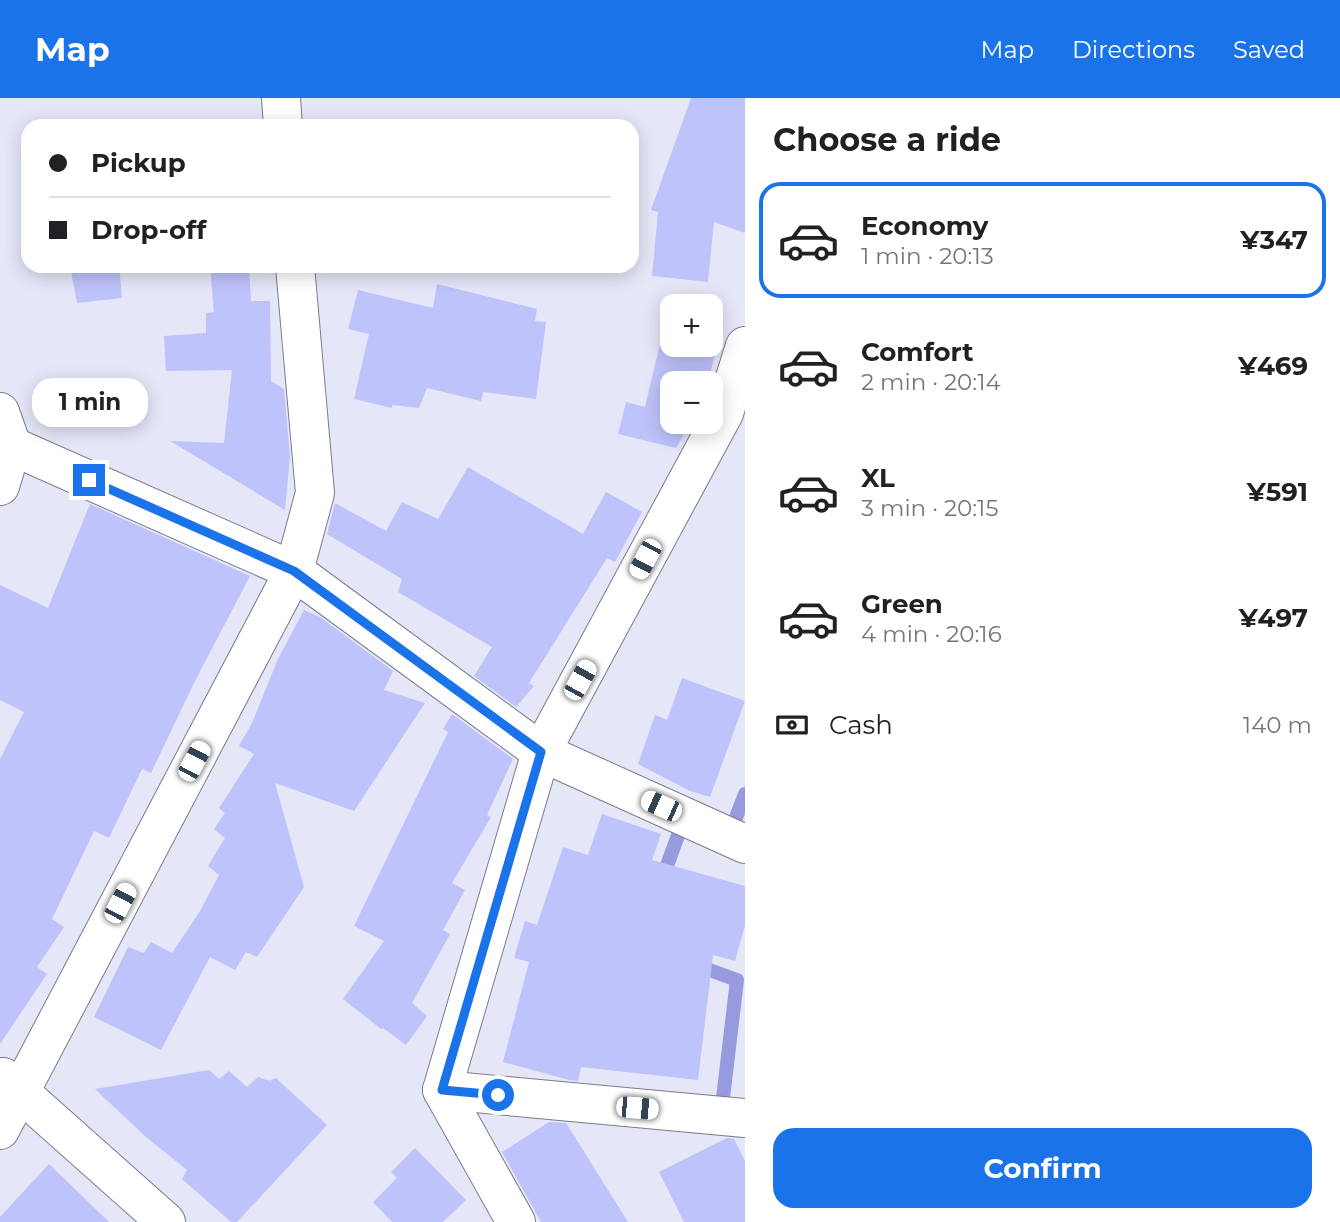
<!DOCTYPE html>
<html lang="en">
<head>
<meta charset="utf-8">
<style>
  body { margin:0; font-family:Montserrat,sans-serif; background:#f2f2f2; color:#202124; height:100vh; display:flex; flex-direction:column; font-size:26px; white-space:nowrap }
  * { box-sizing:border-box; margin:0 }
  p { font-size:23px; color:#757577 }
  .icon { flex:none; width:38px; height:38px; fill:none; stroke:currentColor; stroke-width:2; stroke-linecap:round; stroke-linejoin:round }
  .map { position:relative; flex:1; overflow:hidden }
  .sheet { display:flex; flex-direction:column; background:#fff; width:595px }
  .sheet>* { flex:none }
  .top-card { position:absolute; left:21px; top:21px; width:618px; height:154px; border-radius:21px; box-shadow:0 4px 18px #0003; display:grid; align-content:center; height:154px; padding:0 28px; background:#fff }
  .fabs { position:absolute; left:660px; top:196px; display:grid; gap:14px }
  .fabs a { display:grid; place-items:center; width:63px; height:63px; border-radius:14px; background:#fff; box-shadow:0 4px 18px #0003; font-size:35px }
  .end { position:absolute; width:32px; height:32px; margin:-16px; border:9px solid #1a73e8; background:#fff; box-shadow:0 0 0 4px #fff }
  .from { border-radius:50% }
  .bubble { position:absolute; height:49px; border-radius:21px; background:#fff; box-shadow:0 4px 18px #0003; font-size:23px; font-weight:700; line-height:49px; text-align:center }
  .car { position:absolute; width:21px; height:42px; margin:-21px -10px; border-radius:9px; box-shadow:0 0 5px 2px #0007; background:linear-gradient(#fff 24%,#345 0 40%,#fff 0 76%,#345 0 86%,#fff 0) }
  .top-card b { display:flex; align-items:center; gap:24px; height:66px; font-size:26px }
  .top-card b+b { border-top:2px solid #e0e0e0 }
  .top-card i { width:18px; height:18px; background:#202124 }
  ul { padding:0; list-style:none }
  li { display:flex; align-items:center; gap:21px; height:116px; margin:0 14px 10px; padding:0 14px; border:4px solid transparent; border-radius:21px }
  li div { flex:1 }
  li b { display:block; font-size:26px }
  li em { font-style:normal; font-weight:700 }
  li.active { border-color:#1a73e8 }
  li>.icon { width:63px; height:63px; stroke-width:1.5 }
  h2 { padding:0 28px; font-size:32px; line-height:84px }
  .pay { display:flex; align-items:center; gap:18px; height:77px; padding:0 28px; font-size:26px }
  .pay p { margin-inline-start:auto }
  .primary-button { display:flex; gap:14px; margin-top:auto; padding:14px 28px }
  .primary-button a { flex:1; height:80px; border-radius:21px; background:#1a73e8; color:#fff; font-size:28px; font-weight:700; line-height:80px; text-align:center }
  header { display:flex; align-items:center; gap:42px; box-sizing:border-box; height:98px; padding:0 35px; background:#1a73e8; color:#fff }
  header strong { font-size:33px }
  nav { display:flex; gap:38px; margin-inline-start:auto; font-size:24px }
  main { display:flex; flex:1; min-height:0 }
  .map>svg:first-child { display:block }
</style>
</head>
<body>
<header>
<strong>Map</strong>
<nav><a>Map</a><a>Directions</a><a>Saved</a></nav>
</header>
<main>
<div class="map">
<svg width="745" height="1124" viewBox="0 0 745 1124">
  <rect width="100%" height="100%" fill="#e5e6f8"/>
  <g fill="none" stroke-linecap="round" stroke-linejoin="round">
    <g stroke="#979bde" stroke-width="14">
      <path d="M729,738L745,696"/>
      <path d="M661,784L684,721"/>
      <path d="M693,866L737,882L721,1017"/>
    </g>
  </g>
  <g fill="#bfc3fb">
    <path d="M691,0H745V135L714,124L708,184L652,178L658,114L651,112Z"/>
    <path d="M70,168H119L122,200L77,205Z"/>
    <path d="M210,168H249L251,203H270L271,283L284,291L290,358L285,412L170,343L224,345L232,272L166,273L164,238L206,235V215L214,214Z"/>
    <path d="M437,186L537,211L535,223L546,224L536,301L483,294L481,303L427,290L419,310L392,307V310L354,301L369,236L348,231L358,192L433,210Z"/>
    <path d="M661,242L715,256L708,285H672V324H691L676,350L618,336L626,304L645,309Z"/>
    <path d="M468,369L583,436L606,394L642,414L615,464L607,460L529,585L534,588L516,609L474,578L492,549L398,494L402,481L327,436L335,405L386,433L402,404L438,421Z"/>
    <path d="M90,406L250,478L194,585L151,675L142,671L109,740L94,733L52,821L64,829L37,869L47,876L0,946V661L24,614L0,602V487L48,510Z"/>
    <path d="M304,512L320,519L393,573L384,592L425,605L354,713L275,685L304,789L257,859L246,854L235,872L210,859L161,952L94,919L128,849L144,855L151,844L172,855L200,813L219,777L208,768L225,740L214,731L225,715L219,710L254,656L239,648L252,625L278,561Z"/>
    <path d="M682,580L745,603L710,699L690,693L638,666L655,617L667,622Z"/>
    <path d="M452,616L513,661L487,717L491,719L452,785L465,792L443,832L450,836L412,905L427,918L406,947L383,930L381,931L343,901L384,843L354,828L448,634L443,631Z"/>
    <path d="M602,716L661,736L652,762L745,788V827L735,863L713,857L698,982L581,969L578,983L569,982L503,964L529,864L514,860L525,823L537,827L563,749L588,757Z"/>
    <path d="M209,972L219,981L229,973L247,989L258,979L269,983L276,980L327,1027L237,1124H231L182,1081L187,1072L146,1039L95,991Z"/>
    <path d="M549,1024L566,1025L628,1124H541L502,1054Z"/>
    <path d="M727,1040L734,1041L745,1063V1124H684L659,1074Z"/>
    <path d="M415,1050L466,1102L443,1124H392L373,1104L397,1080L391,1074Z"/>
    <path d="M49,1066L109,1124H0V1119Z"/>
  </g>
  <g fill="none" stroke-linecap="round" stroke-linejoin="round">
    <g stroke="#7b7c8c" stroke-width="40">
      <g id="minor">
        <path d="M281,0L283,28"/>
        <path d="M0,314L12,348L0,388"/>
        <path d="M0,349L12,348L294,473L541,654L745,746"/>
        <path d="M3,979L166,1124"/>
        <path d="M442,992L745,1020"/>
        <path d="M0,1032L294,473L315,395L295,168"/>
        <path d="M516,1124L442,992L541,654L724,315L745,248"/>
      </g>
    </g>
    <use href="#minor" stroke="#fff" stroke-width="38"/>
  </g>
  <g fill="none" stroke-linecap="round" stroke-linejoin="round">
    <path stroke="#1a73e8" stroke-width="9" d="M89,382L294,473L541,654L442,992L498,997"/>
  </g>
</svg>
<div class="fabs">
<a>+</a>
<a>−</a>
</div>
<i class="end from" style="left:498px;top:997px"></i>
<i class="end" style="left:89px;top:382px"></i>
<div class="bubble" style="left:32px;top:280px;width:116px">1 min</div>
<i class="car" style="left:645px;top:461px;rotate:208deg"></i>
<i class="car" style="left:580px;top:582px;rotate:29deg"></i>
<i class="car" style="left:194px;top:663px;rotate:28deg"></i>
<i class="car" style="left:661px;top:708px;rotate:294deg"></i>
<i class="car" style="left:120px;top:805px;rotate:28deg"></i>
<i class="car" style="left:637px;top:1010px;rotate:95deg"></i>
<div class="top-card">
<b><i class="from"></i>Pickup</b>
<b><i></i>Drop-off</b>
</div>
</div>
<section class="sheet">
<h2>Choose a ride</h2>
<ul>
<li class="active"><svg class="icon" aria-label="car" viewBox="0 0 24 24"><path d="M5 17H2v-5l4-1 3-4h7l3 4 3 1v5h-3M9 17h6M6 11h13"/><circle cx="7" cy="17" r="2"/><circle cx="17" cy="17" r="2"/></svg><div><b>Economy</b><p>1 min · 20:13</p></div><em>¥347</em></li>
<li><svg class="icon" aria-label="car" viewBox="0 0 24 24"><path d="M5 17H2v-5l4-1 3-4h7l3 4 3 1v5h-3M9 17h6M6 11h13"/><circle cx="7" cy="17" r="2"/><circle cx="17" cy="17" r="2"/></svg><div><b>Comfort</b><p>2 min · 20:14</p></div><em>¥469</em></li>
<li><svg class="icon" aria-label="car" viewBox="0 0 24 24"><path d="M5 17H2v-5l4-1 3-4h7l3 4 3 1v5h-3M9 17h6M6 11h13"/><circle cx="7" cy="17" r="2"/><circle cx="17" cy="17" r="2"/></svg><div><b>XL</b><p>3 min · 20:15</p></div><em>¥591</em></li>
<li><svg class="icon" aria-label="car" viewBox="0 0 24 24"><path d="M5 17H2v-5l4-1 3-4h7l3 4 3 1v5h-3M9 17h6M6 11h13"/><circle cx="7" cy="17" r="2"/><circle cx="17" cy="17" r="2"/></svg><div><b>Green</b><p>4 min · 20:16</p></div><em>¥497</em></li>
</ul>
<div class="pay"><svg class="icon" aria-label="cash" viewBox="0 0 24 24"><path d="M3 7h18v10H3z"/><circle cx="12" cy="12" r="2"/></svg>Cash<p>140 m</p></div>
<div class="primary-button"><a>Confirm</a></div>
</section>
</main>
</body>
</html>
